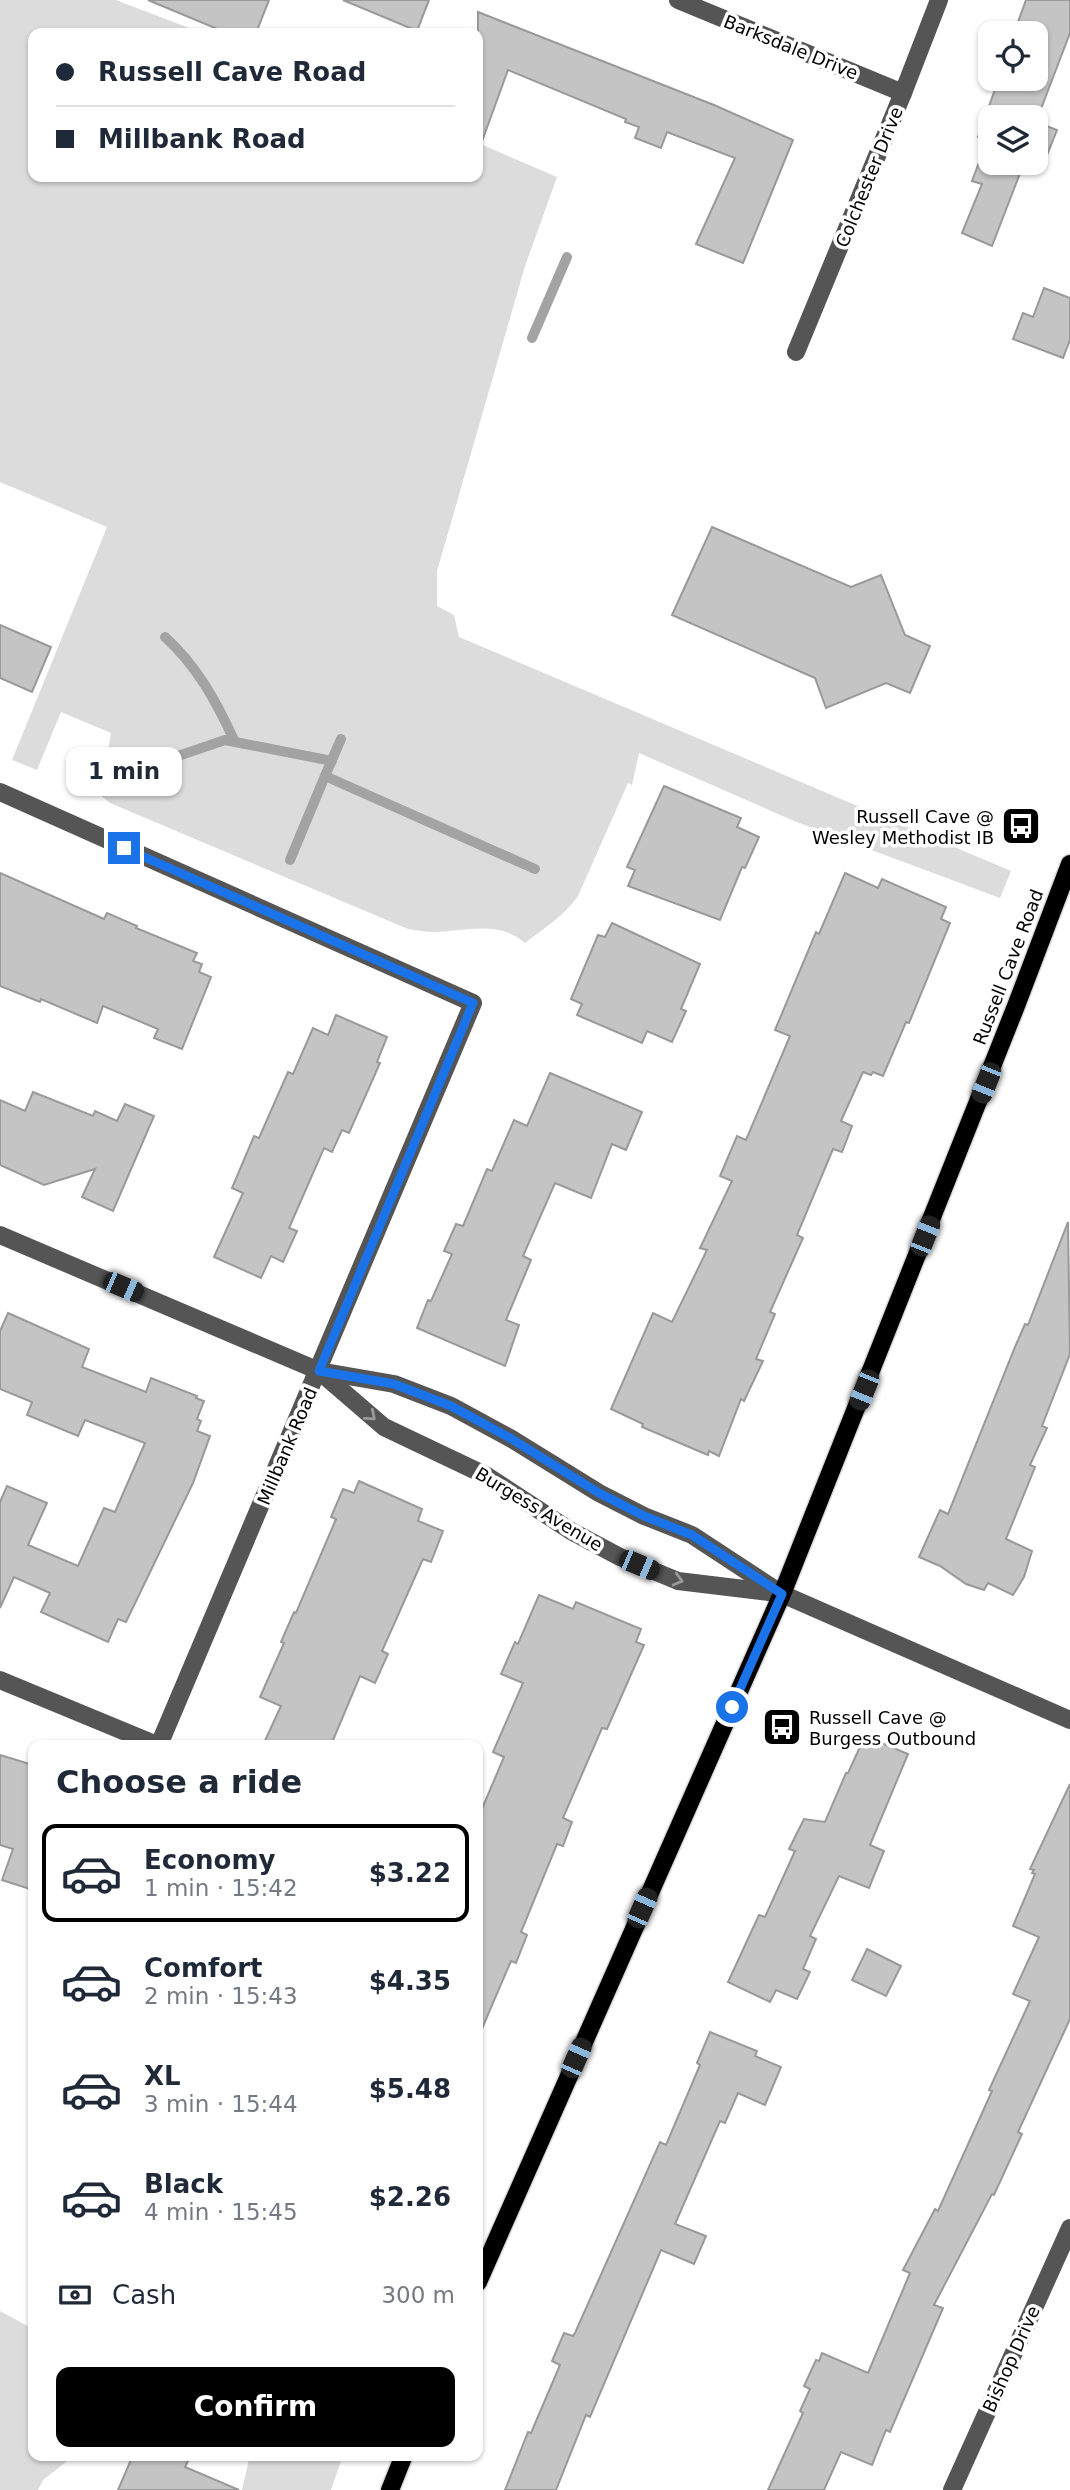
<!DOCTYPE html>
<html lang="en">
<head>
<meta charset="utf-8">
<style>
  body { margin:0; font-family:"DejaVu Sans",sans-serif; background:#f2f2f3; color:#1f2937; height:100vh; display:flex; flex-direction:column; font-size:26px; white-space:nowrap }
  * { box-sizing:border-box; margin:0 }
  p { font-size:23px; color:#747a83 }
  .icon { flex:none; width:38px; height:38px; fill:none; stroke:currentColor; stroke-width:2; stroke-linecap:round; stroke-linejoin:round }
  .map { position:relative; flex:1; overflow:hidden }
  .sheet { position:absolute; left:28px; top:1740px; width:455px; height:721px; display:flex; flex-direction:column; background:#fff; border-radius:14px; box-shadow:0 2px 5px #0004 }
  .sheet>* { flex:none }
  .guide { position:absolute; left:28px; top:28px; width:455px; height:154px; border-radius:14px; box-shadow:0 2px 5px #0004; display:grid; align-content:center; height:154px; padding:0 28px; background:#fff }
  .buttons { position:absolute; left:978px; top:21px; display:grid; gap:14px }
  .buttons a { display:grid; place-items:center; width:70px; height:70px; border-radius:14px; background:#fff; box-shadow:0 2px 5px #0004; font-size:35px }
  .end { position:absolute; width:32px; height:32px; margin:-16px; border:9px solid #1a73e8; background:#fff; box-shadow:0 0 0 4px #fff }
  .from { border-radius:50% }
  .bubble { position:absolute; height:49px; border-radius:14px; background:#fff; box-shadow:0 2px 5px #0004; font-size:23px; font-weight:800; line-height:49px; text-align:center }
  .car { position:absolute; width:21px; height:42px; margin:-21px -10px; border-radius:9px; box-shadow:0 0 5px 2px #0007; background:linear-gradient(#222 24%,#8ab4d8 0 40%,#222 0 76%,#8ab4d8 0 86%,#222 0) }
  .guide b { display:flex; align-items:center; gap:24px; height:66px; font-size:26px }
  .guide b+b { border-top:2px solid #e0e1e3 }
  .guide i { width:18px; height:18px; background:#1f2937 }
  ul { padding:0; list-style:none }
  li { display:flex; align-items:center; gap:21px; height:98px; margin:0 14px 10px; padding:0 14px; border:4px solid transparent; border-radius:14px }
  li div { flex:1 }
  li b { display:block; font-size:26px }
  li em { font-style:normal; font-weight:800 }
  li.current { border-color:#000 }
  li>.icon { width:63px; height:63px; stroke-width:1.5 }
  h2 { padding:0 28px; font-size:32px; line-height:84px }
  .pay { display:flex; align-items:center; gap:18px; height:77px; padding:0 28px; font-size:26px }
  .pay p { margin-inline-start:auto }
  .action { display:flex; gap:14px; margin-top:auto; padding:14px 28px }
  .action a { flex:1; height:80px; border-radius:14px; background:#000; color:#fff; font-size:28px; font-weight:800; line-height:80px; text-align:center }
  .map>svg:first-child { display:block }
</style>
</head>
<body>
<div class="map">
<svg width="1070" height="2490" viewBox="0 0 1070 2490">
  <rect width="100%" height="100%" fill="#fff"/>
  <g fill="#dcdcdc">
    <path d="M0,0H116L202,33H33V177H478V143L557,177L525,266L437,571V606L454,615L459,637L1011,871L1000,898L794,821L639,753L632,785L628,783L578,896C564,916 544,928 525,943C499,920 466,931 435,932C426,932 417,930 408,929L110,803L100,795L111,733L61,712L37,770L12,760L107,527L0,482Z"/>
    <path d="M0,2311L33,2329V2455H75L43,2480L38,2490H0Z"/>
    <path d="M250,2455H298L311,2459L312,2455H343L331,2490H242Z"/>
  </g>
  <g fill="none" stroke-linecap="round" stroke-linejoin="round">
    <g stroke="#a3a3a3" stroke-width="10">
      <path d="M532,338L567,257"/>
      <path d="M165,637C197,666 216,701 234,740"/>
      <path d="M341,739L325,776L535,869"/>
      <path d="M131,772L225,740L332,761"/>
      <path d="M290,860L325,776"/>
    </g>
  </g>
  <g fill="#c4c4c4" stroke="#999" stroke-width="2">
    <path d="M148,0H269L256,33H227Z"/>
    <path d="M343,0H429L417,31Z"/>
    <path d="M1026,0H1070V33L1036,122L1057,130L1047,155L1036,151V117H990V163H1024L992,246L962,233L982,184L972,181L987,141L978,137L998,81L997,79H1036V33H1014Z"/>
    <path d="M478,12L714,105L793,140L743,263L696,244L735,158L667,132L661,148L635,138L639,127L625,122L626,119L508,70L481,144L478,143Z"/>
    <path d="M1044,288L1070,298V340L1063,358L1013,339L1023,313L1033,317Z"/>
    <path d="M712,527L851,587L881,575L905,635L930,646L910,693L886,683L826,708L815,678L672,615Z"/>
    <path d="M0,625L51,647L32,692L0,678Z"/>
    <path d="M664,786L741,818L737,827L759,837L745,868L742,867L720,920L628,886L635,870L627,867Z"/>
    <path d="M0,873L104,919L107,913L137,926L136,928L197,953L193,961L202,964L199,972L211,977L182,1049L154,1038L158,1029L103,1006L97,1023L41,999L40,1002L0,986Z"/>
    <path d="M845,873L878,888L882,879L946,907L941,919L950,923L909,1023L906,1022L883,1076L873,1072L871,1075L863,1072L841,1121L852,1126L842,1152L833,1149L797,1235L803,1238L770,1312L775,1314L756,1359L763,1361L744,1401L741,1399L719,1456L709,1451L708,1455L642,1427L643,1424L611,1409L653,1313L672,1322L707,1250L700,1248L732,1181L720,1176L737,1136L746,1140L790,1036L775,1030L816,932L819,934Z"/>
    <path d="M612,923L700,964L681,1009L686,1011L672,1042L647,1031L642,1043L577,1015L582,1004L571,999L598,935L605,937Z"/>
    <path d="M336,1015L387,1037L377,1062L380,1063L349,1133L342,1130L332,1152L324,1148L289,1228L297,1231L283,1262L271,1256L261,1278L214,1257L243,1193L232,1188L254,1136L259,1138L288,1072L293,1074L313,1028L328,1035Z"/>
    <path d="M550,1073L642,1112L626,1150L612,1144L591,1198L555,1183L523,1256L531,1260L506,1320L519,1325L505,1366L417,1328L428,1300L431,1301L452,1254L444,1251L456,1224L463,1226L487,1169L492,1171L514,1120L527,1126Z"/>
    <path d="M33,1092L93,1116L95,1111L117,1121L125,1104L154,1116L113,1211L82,1197L95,1169L44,1185L0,1165V1100L25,1111Z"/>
    <path d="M1068,1222L1070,1354L1042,1426L1047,1428L1030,1465L1035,1467L1006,1539L1032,1551L1024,1577L1013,1595L988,1583L984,1590L966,1584L940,1566L919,1557L940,1510L948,1514L1015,1347L1025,1324L1028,1325Z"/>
    <path d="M8,1313L89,1349L82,1367L146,1392L151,1378L197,1396L196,1398L204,1401L197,1419L201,1421L197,1431L210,1436L193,1483L126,1622L118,1619L108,1642L41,1612L50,1593L14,1577L0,1608V1502L7,1486L47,1503L28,1545L78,1566L104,1508L115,1512L145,1443L85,1420L78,1436L27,1415L32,1402L0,1389V1331Z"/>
    <path d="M359,1481L422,1509L418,1521L443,1531L431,1562L423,1559L382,1651L388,1654L375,1683L360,1676L331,1745H263L281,1706L260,1697L284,1643L281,1642L294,1612L296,1613L336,1519L331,1517L343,1489L354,1493Z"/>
    <path d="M539,1595L573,1609L576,1602L641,1629L636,1642L644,1645L607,1729L602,1728L563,1818L572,1822L563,1846L557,1844L521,1932L527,1935L516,1963L511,1961L478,2038V1818L504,1757L493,1752L523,1683L501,1674L515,1642L518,1644Z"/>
    <path d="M865,1736L908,1754L870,1845L884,1851L869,1888L839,1876L810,1936L816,1939L803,1969L810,1972L797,1999L776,1990L770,2002L728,1982L759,1915L765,1917L795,1851L789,1849L804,1819L825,1822L846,1773H848Z"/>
    <path d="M0,1755L33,1765V1890L2,1880L13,1849L0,1845Z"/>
    <path d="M1070,1784V2019L1018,2132L1022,2134L994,2195L992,2194L934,2305L943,2308L890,2432L886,2430L872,2465L841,2452L824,2490H768L803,2413L800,2411L810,2389L804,2386L816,2360L819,2361L822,2353L868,2373L910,2273L903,2270L935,2209L938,2211L992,2091L989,2090L1030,2001L1013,1994L1039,1937L1013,1926L1035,1874L1032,1873L1034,1870L1030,1869Z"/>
    <path d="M867,1949L901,1966L886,1996L852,1980Z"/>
    <path d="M710,2032L757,2051L755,2056L781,2067L765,2105L738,2093L725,2123L720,2121L675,2224L706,2236L694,2264L661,2250L590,2417L586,2415L556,2490H505L528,2432L531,2433L560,2365L552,2361L564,2333L573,2336L575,2333L660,2142L666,2145L700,2065L697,2063Z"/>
    <path d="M133,2455H191L185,2467L239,2490H118Z"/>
  </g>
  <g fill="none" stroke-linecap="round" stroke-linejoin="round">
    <g stroke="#dbdbdb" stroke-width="21">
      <g id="major">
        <path d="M478,2282L782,1594L1016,1006L1070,864"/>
        <path d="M390,2490L404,2455"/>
      </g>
    </g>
    <g stroke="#555" stroke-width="18">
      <path d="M678,0L903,93"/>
      <path d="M796,352L903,93L939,0"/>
      <path d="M0,792L473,1003L159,1745"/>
      <path d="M0,1235L319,1371L394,1384L451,1406L510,1438L599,1493L644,1516L692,1535L782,1594L1070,1720"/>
      <path d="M319,1371L384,1427L487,1476L571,1531L620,1557L678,1581L777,1593"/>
      <path d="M0,1680L157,1745"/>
      <path d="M952,2490L1070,2228"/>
    </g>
    <use href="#major" stroke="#000" stroke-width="18"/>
  </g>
  <defs><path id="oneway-chevron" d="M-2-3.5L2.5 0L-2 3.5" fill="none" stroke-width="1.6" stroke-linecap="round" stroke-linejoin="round" transform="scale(1.75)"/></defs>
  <g stroke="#999">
    <use href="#oneway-chevron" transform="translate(371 1416) rotate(41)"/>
    <use href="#oneway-chevron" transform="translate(678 1580) rotate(15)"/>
  </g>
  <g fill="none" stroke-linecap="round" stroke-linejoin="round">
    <path stroke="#1a73e8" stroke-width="9" d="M124,848L473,1003L319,1371L394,1384L451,1406L510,1438L599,1493L644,1516L692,1535L782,1594L732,1707"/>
  </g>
  <defs>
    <g id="bus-square" transform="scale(2.0125)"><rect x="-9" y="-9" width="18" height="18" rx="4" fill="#000" stroke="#fff"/><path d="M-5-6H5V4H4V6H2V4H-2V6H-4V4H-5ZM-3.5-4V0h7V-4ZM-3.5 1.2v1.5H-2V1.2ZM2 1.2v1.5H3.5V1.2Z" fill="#fff"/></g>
  </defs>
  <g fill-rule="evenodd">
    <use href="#bus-square" x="1021" y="826"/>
    <use href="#bus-square" x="782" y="1727"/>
  </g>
  <g text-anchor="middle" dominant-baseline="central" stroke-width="7" stroke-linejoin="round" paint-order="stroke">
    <g font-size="18" fill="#000" stroke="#fff">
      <text transform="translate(791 47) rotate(22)">Barksdale Drive</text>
      <text transform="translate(869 177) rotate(-68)">Colchester Drive</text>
      <text transform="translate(1008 967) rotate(-69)">Russell Cave Road</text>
      <text transform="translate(287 1446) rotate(-67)">Millbank Road</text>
      <text transform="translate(539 1509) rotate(31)">Burgess Avenue</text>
      <text transform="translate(1011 2359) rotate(-66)">Bishop Drive</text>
    </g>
    <g font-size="18" fill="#000" stroke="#fff" text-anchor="end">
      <text x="994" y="816">Russell Cave @<tspan x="994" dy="21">Wesley Methodist IB</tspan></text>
      <text x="809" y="1717" text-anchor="start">Russell Cave @<tspan x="809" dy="21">Burgess Outbound</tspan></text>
    </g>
  </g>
</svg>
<div class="buttons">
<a><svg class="icon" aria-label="locate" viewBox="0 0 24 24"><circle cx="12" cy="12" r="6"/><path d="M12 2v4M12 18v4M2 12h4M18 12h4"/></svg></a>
<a><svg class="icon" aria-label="layers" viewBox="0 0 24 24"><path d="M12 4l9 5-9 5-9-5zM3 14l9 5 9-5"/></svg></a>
</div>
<i class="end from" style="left:732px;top:1707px"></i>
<i class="end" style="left:124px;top:848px"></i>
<div class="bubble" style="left:66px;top:747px;width:116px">1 min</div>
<i class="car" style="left:986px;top:1083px;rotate:202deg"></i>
<i class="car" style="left:925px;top:1236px;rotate:22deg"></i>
<i class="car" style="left:123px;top:1287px;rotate:113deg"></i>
<i class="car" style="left:864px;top:1390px;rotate:202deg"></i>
<i class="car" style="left:639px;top:1565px;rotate:113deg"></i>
<i class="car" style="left:642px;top:1908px;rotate:24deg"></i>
<i class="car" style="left:576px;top:2058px;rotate:24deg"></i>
<div class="guide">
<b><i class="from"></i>Russell Cave Road</b>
<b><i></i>Millbank Road</b>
</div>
<section class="sheet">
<h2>Choose a ride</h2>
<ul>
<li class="current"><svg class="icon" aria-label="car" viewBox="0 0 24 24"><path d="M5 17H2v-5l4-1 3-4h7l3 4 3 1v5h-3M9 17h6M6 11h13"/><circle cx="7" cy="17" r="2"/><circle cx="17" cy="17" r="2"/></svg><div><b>Economy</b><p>1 min · 15:42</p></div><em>$3.22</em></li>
<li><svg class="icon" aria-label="car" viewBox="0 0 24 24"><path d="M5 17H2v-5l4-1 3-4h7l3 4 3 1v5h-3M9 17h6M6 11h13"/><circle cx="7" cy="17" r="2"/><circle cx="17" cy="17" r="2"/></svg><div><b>Comfort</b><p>2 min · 15:43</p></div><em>$4.35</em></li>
<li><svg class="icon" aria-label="car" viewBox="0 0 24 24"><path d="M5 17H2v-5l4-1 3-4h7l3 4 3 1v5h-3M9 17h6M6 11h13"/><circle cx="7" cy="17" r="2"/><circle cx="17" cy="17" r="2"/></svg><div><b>XL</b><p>3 min · 15:44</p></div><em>$5.48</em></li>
<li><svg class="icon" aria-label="car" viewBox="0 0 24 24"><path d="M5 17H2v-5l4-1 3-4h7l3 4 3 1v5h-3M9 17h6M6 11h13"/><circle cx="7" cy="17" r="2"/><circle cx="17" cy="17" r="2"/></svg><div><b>Black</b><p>4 min · 15:45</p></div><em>$2.26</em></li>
</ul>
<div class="pay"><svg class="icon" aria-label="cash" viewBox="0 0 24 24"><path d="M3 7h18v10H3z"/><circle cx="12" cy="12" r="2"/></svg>Cash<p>300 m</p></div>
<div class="action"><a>Confirm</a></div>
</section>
</div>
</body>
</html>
